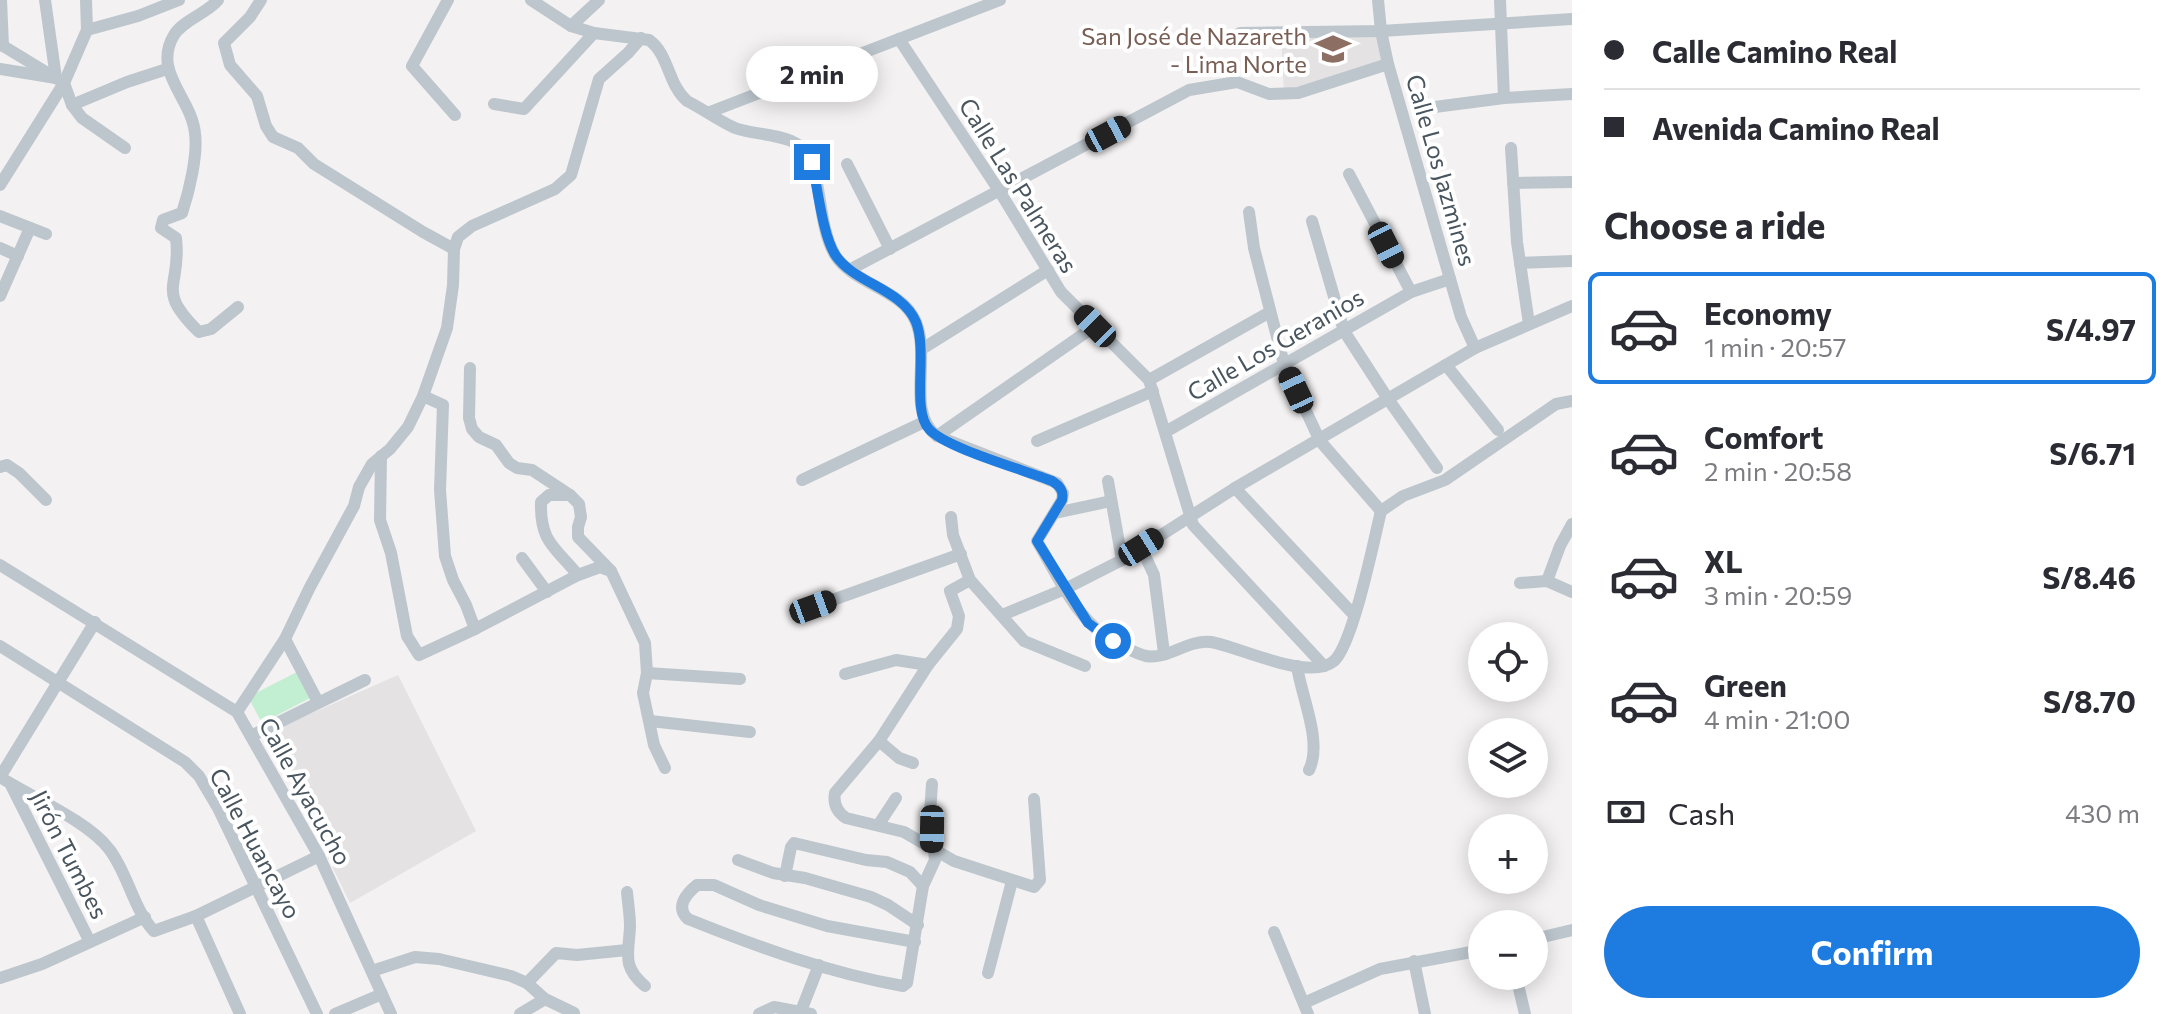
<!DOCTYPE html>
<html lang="en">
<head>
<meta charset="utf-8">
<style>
  body { margin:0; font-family:Commissioner,sans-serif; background:#f2f2f3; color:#2b2b33; height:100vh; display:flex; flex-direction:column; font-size:30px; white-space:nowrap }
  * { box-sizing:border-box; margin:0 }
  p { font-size:26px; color:#7c7c81 }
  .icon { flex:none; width:44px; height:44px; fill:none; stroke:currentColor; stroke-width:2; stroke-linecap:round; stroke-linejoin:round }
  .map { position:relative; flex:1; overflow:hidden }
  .panel { display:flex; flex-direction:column; background:#fff; width:600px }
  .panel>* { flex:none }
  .top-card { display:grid; align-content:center; height:176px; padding:0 32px; background:#fff }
  .controls { position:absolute; left:1468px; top:622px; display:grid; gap:16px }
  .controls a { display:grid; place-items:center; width:80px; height:80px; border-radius:50%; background:#fff; box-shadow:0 4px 20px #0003; font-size:40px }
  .end { position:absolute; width:36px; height:36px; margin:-18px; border:10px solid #1e7be0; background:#fff; box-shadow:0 0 0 4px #fff }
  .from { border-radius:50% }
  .bubble { position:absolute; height:56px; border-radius:28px; background:#fff; box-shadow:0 4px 20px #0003; font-size:26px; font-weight:700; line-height:56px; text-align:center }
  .car { position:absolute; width:24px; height:48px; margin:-24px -12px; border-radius:10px; box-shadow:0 0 6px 2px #0007; background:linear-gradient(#222 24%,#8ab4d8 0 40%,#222 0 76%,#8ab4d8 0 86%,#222 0) }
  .top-card b { display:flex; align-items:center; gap:28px; height:76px; font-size:30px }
  .top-card b+b { border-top:2px solid #e1e1e2 }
  .top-card i { width:20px; height:20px; background:#2b2b33 }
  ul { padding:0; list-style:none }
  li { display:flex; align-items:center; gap:24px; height:112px; margin:0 16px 12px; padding:0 16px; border:4px solid transparent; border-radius:12px }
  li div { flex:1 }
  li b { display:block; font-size:30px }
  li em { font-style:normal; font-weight:700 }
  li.on { border-color:#1e7be0 }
  li>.icon { width:72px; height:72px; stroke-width:1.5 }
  h2 { padding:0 32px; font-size:36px; line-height:96px }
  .pay { display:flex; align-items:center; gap:20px; height:88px; padding:0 32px; font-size:30px }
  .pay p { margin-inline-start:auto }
  .button { display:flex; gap:16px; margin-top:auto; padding:16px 32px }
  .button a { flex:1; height:92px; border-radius:48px; background:#1e7be0; color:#fff; font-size:32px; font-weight:700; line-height:92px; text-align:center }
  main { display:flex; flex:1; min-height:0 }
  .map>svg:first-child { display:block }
</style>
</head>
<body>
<main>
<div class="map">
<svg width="1572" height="1014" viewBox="0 0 1572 1014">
  <rect width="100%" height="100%" fill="#f3f1f1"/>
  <g fill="#e4e2e3">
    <path d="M1381,31L1388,64L1284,94L1281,34Z"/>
    <path d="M398,675L476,831L350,903L267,733Z"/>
  </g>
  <path fill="#c2efd1" d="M297,672L310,698L262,723L248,697Z"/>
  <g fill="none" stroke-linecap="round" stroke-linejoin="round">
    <g stroke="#bdc6cd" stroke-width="12">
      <path d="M1,0L3,46"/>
      <path d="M218,0C206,14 183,20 174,35C152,72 191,97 195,133C198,155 189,192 182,213L163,220L161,228L176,238C182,288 154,288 199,332L211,329L238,307"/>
      <path d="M261,0L250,17L224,43L230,65L257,96L266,126L273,137L298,148L314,164L423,232L454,249"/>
      <path d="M448,0L412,66L455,115"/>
      <path d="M531,0L571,26L594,33L649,40C669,54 668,85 687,101C703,109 719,121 735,128C759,137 800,132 811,160C822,190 819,227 835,255C852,283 901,289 915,320C932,356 905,412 937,436L1057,483L1063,493L1062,500L1037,541C1058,576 1076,620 1113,641C1122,646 1136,654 1146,656C1168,660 1188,639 1211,642C1240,647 1309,682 1334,661C1353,644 1374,540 1381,511L1403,496L1445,480L1556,404L1572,401"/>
      <path d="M1378,0L1381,31L1388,64L1461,317L1475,348"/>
      <path d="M1500,0L1504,98"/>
      <path d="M571,26L599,0"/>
      <path d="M87,30L138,16L179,0"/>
      <path d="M1240,33L1381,31L1572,19"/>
      <path d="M899,39L1000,192L1061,292L1149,380L1193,525L1324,666"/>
      <path d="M0,44L64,83L72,105L82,118L125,148"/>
      <path d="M0,69L56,78L45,0"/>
      <path d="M494,104L524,109L594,33"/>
      <path d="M72,105L127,82L167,69"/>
      <path d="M1427,108L1504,98L1572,94"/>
      <path d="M710,112L1000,0"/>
      <path d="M1511,148L1517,242L1529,324"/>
      <path d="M847,164L890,249"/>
      <path d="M1349,174L1411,292"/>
      <path d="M1513,183L1572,182"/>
      <path d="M0,185L64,83L87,30L86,0"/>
      <path d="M1249,212L1254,248L1284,364L1320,441L1381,511"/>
      <path d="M0,216L46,234"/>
      <path d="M1312,221L1344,331L1388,399L1437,468"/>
      <path d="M0,248L18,256"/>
      <path d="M1520,263L1572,261"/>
      <path d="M851,269L1189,90L1237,82L1269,94L1298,93L1388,64"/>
      <path d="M0,296L30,228"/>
      <path d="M922,349L1048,270"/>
      <path d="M1446,365L1498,430"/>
      <path d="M470,368L469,418L472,429L479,437L496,445L509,463L517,468L532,470L570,495L579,504L581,517L578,527V537L611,571"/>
      <path d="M1149,380L1270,312"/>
      <path d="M423,396L443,405L440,490L445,556L453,580L466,605L475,629"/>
      <path d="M1167,431L1411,292L1450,279"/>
      <path d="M937,436L1095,326"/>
      <path d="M1037,441L1153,391"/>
      <path d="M381,456L380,520L391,553L407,636L419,655L475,629L578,575L600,567L611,571L645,643L647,673L643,693L654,745L665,768"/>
      <path d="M0,467L7,465L19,473L46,500"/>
      <path d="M802,480L924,422"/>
      <path d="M1108,481L1122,560"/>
      <path d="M1235,488L1354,615"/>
      <path d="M570,495H549L541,502C540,542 554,546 578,575"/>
      <path d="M1055,513L1111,501"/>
      <path d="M951,517L953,535L970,580L1024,641L1085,666"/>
      <path d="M1141,547L1154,575L1164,653"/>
      <path d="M522,558L547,592"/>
      <path d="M0,565L237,712L319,856L391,1014"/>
      <path d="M970,580L950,591L959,616L957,629L928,665L879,741L835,793C833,804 837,812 846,818L904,832L954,861L1034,887L1040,880L1034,799"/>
      <path d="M1547,581L1560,546L1572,524"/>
      <path d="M1520,583L1547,581L1572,592"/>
      <path d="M813,607L961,554"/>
      <path d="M1002,615L1065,589L1122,560L1235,488L1475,348L1572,306"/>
      <path d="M95,622L0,777C31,797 88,821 109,849C128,873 133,909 154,931L196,916L319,856"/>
      <path d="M285,639L318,702"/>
      <path d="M0,646L185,762L199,776L218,808L317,1014"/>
      <path d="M1297,666C1301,696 1323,742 1309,770"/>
      <path d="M647,673L740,679"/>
      <path d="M845,674L896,660L928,665"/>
      <path d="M237,712L285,639L310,587L354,506L359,487L372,464L390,449L408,427L423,396L447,328L453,285L454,249L458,237L472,226L555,189L571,175L599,79L628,53L641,38"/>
      <path d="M650,721L750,732"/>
      <path d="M251,736L365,680"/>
      <path d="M879,741L899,758L913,763"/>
      <path d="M11,785L90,942"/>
      <path d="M879,824L896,798"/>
      <path d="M738,860L773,873L805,878L871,897L888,905L918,925"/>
      <path d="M785,876L791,847L794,843L866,860L887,862L910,872L923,886"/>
      <path d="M627,892C628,903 630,915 630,926C629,953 621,966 645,986"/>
      <path d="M196,916L240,1014"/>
      <path d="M1274,932L1308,1014"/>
      <path d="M1534,939L1572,930"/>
      <path d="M915,942L827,926L759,905L714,885H697C686,894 675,907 688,919C758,947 829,973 903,986L907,983L923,886L935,860L930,813L932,784"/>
      <path d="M1414,961L1425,1014"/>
      <path d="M372,971L415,957L439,959L511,976L527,983L545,999L574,1013"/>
      <path d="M988,973L1012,881"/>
      <path d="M1516,976L1525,1014"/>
      <path d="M0,978L42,964L145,917"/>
      <path d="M527,983L556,953L577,955L627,950"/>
      <path d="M1304,1003L1380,969L1482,950"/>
      <path d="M801,1011L819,965"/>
      <path d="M335,1014L382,994"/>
      <path d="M520,1014L545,999"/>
      <path d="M759,1014L774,1007L811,1014"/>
    </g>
  </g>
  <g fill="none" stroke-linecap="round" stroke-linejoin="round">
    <path stroke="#1e7be0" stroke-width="10" d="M812,162C817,185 823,238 836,256C856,284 902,289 916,322C928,352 911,409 929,429C945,448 1025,470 1052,481C1060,486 1064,491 1062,500L1037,541L1088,623L1113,641"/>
  </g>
  <defs>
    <g id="school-bare" transform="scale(2.76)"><path d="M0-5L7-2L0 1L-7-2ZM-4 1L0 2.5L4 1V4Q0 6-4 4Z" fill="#8d6e63" stroke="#fff" stroke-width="2.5" paint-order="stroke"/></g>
  </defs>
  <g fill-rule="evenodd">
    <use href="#school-bare" x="1333" y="49"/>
  </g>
  <g text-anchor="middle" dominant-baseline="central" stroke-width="8" stroke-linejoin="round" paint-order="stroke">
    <g font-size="24" fill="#785e54" stroke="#fff" text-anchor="end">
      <text x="1307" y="35">San José de Nazareth<tspan x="1307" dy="28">- Lima Norte</tspan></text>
    </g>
    <g font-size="24" fill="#49555e" stroke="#fff">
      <text transform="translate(1442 170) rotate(74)">Calle Los Jazmines</text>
      <text transform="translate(1019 185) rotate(58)">Calle Las Palmeras</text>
      <text transform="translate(1275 344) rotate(-30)">Calle Los Geranios</text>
      <text transform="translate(306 791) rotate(61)">Calle Ayacucho</text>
      <text transform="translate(256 843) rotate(62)">Calle Huancayo</text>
      <text transform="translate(70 854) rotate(63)">Jirón Tumbes</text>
    </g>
  </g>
</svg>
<div class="controls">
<a><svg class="icon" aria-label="locate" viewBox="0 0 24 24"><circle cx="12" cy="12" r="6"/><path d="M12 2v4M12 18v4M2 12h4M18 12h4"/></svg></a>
<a><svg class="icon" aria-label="layers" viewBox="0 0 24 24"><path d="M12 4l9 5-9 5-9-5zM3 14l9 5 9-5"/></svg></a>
<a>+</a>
<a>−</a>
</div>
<i class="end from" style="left:1113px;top:641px"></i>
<i class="end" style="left:812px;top:162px"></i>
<div class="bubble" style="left:746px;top:46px;width:132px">2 min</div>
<i class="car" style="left:1108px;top:134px;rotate:62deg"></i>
<i class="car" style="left:1386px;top:245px;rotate:153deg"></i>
<i class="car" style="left:1095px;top:326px;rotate:315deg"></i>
<i class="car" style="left:1296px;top:390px;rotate:335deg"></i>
<i class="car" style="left:1141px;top:547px;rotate:58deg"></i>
<i class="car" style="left:813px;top:607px;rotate:70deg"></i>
<i class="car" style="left:932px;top:829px;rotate:181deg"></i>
</div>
<section class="panel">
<div class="top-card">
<b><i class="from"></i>Calle Camino Real</b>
<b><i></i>Avenida Camino Real</b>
</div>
<h2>Choose a ride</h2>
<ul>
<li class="on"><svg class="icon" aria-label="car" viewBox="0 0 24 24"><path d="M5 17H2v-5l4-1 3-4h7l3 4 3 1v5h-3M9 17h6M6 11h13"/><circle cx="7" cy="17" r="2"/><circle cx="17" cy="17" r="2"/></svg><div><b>Economy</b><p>1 min · 20:57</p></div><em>S/4.97</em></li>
<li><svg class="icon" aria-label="car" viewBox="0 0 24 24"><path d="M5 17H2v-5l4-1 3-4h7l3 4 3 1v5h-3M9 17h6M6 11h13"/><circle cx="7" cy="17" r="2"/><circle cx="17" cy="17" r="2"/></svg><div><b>Comfort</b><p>2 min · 20:58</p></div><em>S/6.71</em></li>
<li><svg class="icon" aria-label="car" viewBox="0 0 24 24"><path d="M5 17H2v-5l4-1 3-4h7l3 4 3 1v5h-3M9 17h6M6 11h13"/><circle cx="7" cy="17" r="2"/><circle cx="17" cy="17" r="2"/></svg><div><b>XL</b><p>3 min · 20:59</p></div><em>S/8.46</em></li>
<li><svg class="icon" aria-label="car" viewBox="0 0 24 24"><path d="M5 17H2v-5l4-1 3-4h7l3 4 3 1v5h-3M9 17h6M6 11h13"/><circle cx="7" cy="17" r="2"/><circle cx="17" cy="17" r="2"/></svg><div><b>Green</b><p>4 min · 21:00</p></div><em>S/8.70</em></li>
</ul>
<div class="pay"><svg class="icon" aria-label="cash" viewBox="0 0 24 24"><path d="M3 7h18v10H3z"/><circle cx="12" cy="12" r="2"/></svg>Cash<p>430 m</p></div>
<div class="button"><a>Confirm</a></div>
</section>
</main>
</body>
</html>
